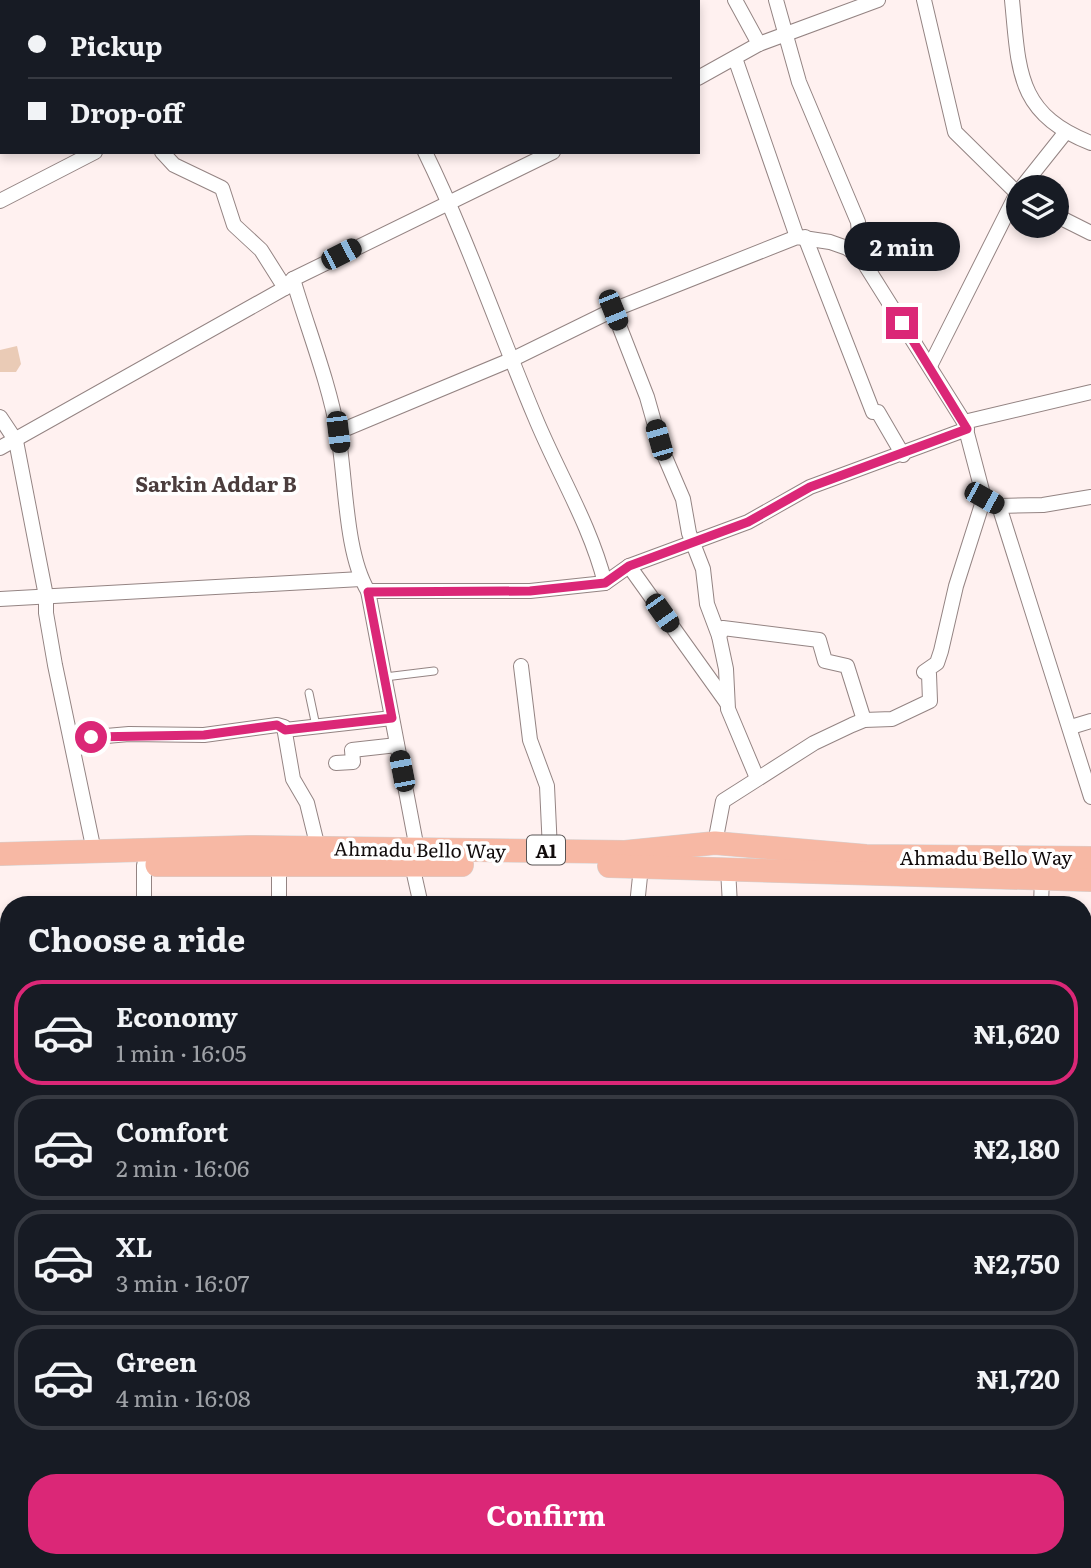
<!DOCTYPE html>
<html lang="en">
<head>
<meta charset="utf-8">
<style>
  body { margin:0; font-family:Literata,serif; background:#20242c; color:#f1f3f6; height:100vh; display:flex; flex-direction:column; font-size:26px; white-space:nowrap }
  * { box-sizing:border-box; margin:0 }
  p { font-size:23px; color:#9ea1a6 }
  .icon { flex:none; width:38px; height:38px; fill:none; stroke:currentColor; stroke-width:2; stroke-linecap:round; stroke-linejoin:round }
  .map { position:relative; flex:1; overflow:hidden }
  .sheet { position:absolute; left:0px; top:896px; width:1092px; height:672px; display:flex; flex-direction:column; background:#171b24; border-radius:28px 28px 0 0; box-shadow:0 4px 10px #0003 }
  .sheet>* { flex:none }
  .banner { position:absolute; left:0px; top:0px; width:700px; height:154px; box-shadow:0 4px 10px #0003; display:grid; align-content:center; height:154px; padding:0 28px; background:#171b24 }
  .fabs { position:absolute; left:1006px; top:175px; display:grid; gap:14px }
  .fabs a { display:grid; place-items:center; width:63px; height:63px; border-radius:50%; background:#171b24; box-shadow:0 4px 10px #0003; font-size:35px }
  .end { position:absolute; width:32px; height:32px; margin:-16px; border:9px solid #db2777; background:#fff; box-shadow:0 0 0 4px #fff }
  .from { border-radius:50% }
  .bubble { position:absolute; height:49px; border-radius:24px; background:#171b24; box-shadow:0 4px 10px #0003; font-size:23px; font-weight:700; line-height:49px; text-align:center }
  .car { position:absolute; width:21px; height:42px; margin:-21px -10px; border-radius:9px; box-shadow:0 0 5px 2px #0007; background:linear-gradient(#222 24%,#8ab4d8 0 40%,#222 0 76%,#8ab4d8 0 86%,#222 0) }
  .banner b { display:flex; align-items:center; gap:24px; height:66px; font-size:26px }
  .banner b+b { border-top:2px solid #363941 }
  .banner i { width:18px; height:18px; background:#f1f3f6 }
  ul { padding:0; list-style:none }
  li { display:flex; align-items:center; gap:21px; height:105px; margin:0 14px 10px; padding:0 14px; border:4px solid #363941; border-radius:28px }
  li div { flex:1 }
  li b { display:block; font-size:26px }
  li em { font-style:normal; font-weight:700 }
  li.current { border-color:#db2777 }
  li>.icon { width:63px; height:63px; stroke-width:1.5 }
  h2 { padding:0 28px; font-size:32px; line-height:84px }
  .button { display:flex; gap:14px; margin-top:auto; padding:14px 28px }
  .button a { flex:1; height:80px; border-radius:28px; background:#db2777; color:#fff; font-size:28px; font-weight:700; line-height:80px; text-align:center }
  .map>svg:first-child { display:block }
</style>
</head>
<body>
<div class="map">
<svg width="1091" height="1568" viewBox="0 0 1091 1568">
  <rect width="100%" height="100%" fill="#fff1f0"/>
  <path fill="#eacbb6" d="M17,346L21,364L16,372H0V350Z"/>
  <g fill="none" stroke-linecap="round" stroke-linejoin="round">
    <g stroke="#948483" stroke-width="9">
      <g id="service">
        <path d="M385,677L434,671"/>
        <path d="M309,693L316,726"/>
      </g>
    </g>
    <g stroke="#948483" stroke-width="16">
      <g id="minor">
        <path d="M351,0L352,2"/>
        <path d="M600,0L601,2"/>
        <path d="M735,0L759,44"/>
        <path d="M776,0L799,82L858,222L861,258"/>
        <path d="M924,0L955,132L1018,194"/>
        <path d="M1012,0C1019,70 1016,114 1091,143"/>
        <path d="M372,2L376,0"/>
        <path d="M735,58L797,237"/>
        <path d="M0,65H2"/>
        <path d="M698,78L759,44L878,0"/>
        <path d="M162,152L174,165L222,188L234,225L261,250L285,288"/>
        <path d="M425,152C467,238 498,329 535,417C558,473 590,524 605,583"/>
        <path d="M1022,187L1065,133"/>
        <path d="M0,201L95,152"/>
        <path d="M1057,216L1091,233"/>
        <path d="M805,237L873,412H878L903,455"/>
        <path d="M293,279C308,330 329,382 338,434C346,479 345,553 368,591L417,849"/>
        <path d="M613,310L647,397L662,450L683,499L689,533L703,569L707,604L719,636L726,669L728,709L757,778"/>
        <path d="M930,366L1018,191"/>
        <path d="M0,417L16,441L46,596V613L55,665L94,851"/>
        <path d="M964,422L1091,392"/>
        <path d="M338,432L513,359L613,310L797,237L830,242L847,248L861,258L964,422L984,498L999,506L1091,797"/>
        <path d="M0,448L285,288L293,279L553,152"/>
        <path d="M999,506L1043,505L1091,497"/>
        <path d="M629,566L727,703"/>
        <path d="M368,591H530L605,583L629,566L748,522L810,487L967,429"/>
        <path d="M0,599L361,579"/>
        <path d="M719,636L723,628L819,640L825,661L847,666L864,720"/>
        <path d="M521,666L530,740L547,786L550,850"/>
        <path d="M1071,727L1091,721"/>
        <path d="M285,730L392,718"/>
        <path d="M72,739L129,734L204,735L277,725L284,727L293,779L307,803L318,848"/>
        <path d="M336,763L353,762L352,750L397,745"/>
        <path d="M715,843L723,801L814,743L852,725L864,720L892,719L930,701L929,674L924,672L937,663L941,651L956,586L984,498"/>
        <path d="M279,864V905"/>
        <path d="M412,865L421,905"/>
        <path d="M728,869L730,905"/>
        <path d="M144,905V865"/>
        <path d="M637,905L641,867"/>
        <path d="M1041,905L1042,877"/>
        <path d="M0,963H9"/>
        <path d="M1083,1073L1091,1074"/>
        <path d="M0,1090H9"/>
        <path d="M1083,1156L1091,1135"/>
        <path d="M1083,1192L1091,1176"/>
        <path d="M1083,1267L1091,1269"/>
        <path d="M0,1300L9,1298"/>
        <path d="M415,1559L416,1568"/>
        <path d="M957,1559V1568"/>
        <path d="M973,1559V1568"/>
        <path d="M295,1568L323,1559"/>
        <path d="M461,1568L480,1559"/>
        <path d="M553,1568L566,1559"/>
      </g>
    </g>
    <g stroke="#948483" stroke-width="21">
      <g id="secondary">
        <path d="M0,1435L9,1444"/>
        <path d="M0,1457L9,1467"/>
        <path d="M93,1559L101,1568"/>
        <path d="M114,1559L122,1568"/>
      </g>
    </g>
    <g stroke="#d4d3d3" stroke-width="24">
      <g id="trunk">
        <path d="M0,854L249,847L625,852L715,843L866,856L1091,858"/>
        <path d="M157,865H462"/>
        <path d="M609,866L1091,880"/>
      </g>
    </g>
    <use href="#service" stroke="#fff" stroke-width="7"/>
    <use href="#minor" stroke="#fff" stroke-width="14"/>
    <use href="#secondary" stroke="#fce4dd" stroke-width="19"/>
    <use href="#trunk" stroke="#f7b8a4" stroke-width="23"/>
  </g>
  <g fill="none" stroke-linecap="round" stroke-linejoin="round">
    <path stroke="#db2777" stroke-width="9" d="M91,737L204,735L277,725L285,730L392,718L368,592L530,591L605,583L629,566L748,522L810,487L967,429L902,323"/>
  </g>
  <g text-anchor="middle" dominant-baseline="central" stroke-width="7" stroke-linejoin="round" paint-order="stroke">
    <rect fill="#fff" stroke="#585454" stroke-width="2" x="527" y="835.5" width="38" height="29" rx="5"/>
    <g font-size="18" font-weight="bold" fill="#110b0b">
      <text x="546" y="850">A1</text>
    </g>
    <g font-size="19" fill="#110b0b" stroke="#fff">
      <text transform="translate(420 849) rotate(1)">Ahmadu Bello Way</text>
      <text x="986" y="857">Ahmadu Bello Way</text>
    </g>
    <g font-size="21" font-weight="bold" fill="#4b3d3d" stroke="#fff">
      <text x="216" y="482">Sarkin Addar B</text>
    </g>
  </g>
</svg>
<div class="fabs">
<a><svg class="icon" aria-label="layers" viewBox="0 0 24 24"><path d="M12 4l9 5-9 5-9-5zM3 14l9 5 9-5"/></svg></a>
</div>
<i class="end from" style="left:91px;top:737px"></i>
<i class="end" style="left:902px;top:323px"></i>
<div class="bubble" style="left:844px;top:222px;width:116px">2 min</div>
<i class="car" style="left:341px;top:254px;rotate:63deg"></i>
<i class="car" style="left:613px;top:310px;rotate:158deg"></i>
<i class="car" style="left:338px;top:432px;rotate:173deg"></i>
<i class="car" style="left:659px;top:440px;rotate:344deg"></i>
<i class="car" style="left:984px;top:498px;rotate:119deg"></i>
<i class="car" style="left:662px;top:613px;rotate:145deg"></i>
<i class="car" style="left:402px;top:771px;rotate:349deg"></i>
<div class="banner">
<b><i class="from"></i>Pickup</b>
<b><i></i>Drop-off</b>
</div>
<section class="sheet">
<h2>Choose a ride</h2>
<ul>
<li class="current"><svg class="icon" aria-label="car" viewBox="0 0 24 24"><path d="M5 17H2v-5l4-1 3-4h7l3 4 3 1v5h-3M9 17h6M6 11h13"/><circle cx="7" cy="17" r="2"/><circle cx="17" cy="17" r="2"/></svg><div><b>Economy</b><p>1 min · 16:05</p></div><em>₦1,620</em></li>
<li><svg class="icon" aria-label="car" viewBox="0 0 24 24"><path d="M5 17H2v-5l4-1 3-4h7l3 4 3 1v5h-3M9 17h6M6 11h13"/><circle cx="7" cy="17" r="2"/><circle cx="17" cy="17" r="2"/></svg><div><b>Comfort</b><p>2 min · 16:06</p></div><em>₦2,180</em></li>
<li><svg class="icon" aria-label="car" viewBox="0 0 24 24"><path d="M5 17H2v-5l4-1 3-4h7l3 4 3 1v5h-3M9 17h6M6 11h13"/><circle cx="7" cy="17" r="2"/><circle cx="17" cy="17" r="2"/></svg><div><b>XL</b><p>3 min · 16:07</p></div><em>₦2,750</em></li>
<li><svg class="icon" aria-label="car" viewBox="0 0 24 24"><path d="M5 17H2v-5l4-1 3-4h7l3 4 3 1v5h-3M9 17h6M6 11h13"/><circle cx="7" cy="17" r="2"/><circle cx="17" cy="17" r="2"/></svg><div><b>Green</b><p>4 min · 16:08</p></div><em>₦1,720</em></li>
</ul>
<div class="button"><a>Confirm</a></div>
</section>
</div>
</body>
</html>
